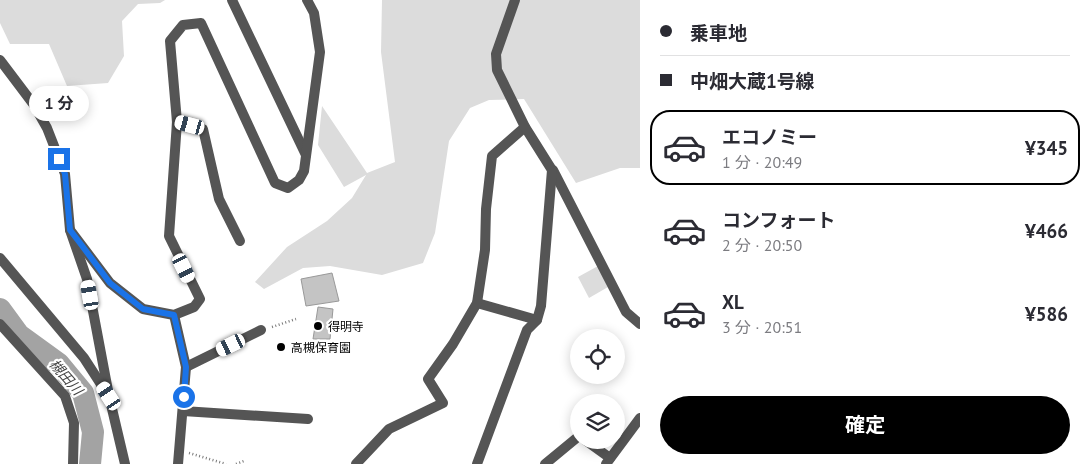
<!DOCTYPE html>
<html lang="ja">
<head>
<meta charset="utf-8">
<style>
  body { margin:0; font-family:"PT Sans","Noto Sans JP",sans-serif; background:#f2f2f3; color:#2b2b33; height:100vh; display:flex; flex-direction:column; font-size:19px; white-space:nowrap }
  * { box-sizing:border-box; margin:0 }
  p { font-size:16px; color:#7c7c81 }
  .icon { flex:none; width:28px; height:28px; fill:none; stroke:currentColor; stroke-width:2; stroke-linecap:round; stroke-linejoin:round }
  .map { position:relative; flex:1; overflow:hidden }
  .panel { display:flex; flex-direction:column; background:#fff; width:450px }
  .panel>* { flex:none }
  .guide { display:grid; align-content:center; height:110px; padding:0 20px; background:#fff }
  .fabs { position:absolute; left:570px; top:329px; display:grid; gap:10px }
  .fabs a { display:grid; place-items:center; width:55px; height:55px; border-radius:50%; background:#fff; box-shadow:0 2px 12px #0003; font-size:25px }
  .end { position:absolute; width:22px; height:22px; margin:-11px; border:6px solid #1a73e8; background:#fff; box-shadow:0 0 0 2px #fff }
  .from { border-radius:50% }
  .bubble { position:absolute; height:35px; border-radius:18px; background:#fff; box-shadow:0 2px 12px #0003; font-size:16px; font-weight:700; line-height:35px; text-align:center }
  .car { position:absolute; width:15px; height:30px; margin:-15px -8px; border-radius:6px; box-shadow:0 0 4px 1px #0007; background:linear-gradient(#fff 24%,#345 0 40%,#fff 0 76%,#345 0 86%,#fff 0) }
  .guide b { display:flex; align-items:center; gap:18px; height:48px; font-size:19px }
  .guide b+b { border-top:1px solid #e1e1e2 }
  .guide i { width:12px; height:12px; background:#2b2b33 }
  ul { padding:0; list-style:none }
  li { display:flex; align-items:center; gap:15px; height:75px; margin:0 10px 8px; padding:0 10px; border:2px solid transparent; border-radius:20px }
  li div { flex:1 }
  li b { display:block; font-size:19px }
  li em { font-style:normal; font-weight:700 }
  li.selected { border-color:#000 }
  li>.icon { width:45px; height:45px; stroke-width:1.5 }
  .primary-button { display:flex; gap:10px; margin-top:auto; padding:10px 20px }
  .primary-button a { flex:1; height:58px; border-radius:30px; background:#000; color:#fff; font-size:20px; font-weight:700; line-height:58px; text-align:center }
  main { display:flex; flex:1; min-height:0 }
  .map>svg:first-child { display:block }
</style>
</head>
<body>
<main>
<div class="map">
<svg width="640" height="464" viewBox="0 0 640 464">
  <rect width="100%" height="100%" fill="#fff"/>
  <g fill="#dcdcdc">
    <path d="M0,0H165L160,3L138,4L122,21L124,56L108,83L67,86L49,44H10L0,23Z"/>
    <path d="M382,0H640V168H620L576,183L524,99L489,100L470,108L449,141L435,233L423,263L382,275L330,266L303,268L264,289L255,282L287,247L327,221L352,198L366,175L344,187L318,145L322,106L367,173L395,162L381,52Z"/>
    <path d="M598,266L608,287L589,298L578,277Z"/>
  </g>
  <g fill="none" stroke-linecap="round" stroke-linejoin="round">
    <path stroke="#a3a3a3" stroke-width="22" d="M0,309L19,335L59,364L83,393L93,432L90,464"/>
  </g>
  <g fill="#c4c4c4" stroke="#999">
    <path d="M332,273L339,301L306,306L301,279Z"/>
    <path d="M318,307L333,309L330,339H313Z"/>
  </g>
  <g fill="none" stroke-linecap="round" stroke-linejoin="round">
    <g stroke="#777" stroke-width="2.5" stroke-dasharray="1 2.5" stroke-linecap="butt">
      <path d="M272,327L296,319"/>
      <path d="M189,453L226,464"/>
      <path d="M236,464L244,461"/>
    </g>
    <g stroke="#555" stroke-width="10">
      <path d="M232,0L306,155"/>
      <path d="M0,60L34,105L47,128L65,174L70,230L87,279L109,396L125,464"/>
      <path d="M177,122L203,129L219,199L240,241"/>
      <path d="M553,170L626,312L640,324"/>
      <path d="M70,230L110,283L143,309L174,315L194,307L200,299L169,236L177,122L170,41L183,25L201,23L275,183L288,188L299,180L304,171L320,52L314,13L307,0"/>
      <path d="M0,258L84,358L106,392"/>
      <path d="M477,303L537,320"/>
      <path d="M174,315L186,367L178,464"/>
      <path d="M0,324L65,396L74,423L73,464"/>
      <path d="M186,367L261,330"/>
      <path d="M183,411L308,419"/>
      <path d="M585,440L610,458"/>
      <path d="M356,464L389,429L443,403L428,379L453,344L477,303L485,250L486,209L492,156L525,127"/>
      <path d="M477,464L527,330L537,320L541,306L552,170L525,127L497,70L496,54L515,0"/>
      <path d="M545,464L579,436"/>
      <path d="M606,464L640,418"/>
    </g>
  </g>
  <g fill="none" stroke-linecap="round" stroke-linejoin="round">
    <path stroke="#1a73e8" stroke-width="6" d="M59,159L65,174L70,230L80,243L110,283L143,309L174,315L186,367L184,397"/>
  </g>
  <g fill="#000" stroke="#fff" stroke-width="2">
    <circle cx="318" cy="326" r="5"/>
    <circle cx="281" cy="347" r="5"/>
  </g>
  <g text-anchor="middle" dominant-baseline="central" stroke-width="4.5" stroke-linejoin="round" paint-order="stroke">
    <g font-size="12" fill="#000" stroke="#fff" text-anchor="start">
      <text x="328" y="326">得明寺</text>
      <text x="291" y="347">高槻保育園</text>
    </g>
    <g font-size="14" font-style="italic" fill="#444" stroke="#fff">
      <text transform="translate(66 377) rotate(49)">槻田川</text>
    </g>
  </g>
</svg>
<div class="fabs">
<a><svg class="icon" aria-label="locate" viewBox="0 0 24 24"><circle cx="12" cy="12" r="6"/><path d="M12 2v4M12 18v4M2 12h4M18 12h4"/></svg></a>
<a><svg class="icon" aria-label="layers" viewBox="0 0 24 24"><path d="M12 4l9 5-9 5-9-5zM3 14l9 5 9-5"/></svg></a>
</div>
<i class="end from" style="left:184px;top:397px"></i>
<i class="end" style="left:59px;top:159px"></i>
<div class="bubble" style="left:29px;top:86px;width:60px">1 分</div>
<i class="car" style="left:190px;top:125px;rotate:285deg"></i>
<i class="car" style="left:184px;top:268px;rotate:154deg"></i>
<i class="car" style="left:90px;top:295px;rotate:350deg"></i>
<i class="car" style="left:231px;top:345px;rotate:244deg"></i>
<i class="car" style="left:109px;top:396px;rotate:327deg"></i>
</div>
<section class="panel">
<div class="guide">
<b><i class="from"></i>乗車地</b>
<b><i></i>中畑大蔵1号線</b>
</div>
<ul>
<li class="selected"><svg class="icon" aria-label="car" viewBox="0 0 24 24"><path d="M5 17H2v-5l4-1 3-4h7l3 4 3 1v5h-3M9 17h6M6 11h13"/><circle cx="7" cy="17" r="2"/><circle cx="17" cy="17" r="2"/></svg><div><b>エコノミー</b><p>1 分 · 20:49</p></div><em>¥345</em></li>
<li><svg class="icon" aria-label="car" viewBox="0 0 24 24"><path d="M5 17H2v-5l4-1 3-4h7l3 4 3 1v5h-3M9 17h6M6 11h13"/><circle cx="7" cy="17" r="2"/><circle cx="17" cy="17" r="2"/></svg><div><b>コンフォート</b><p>2 分 · 20:50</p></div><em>¥466</em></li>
<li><svg class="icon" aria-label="car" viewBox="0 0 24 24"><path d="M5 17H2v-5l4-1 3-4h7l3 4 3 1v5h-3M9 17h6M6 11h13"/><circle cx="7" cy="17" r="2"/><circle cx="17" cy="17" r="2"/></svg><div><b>XL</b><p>3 分 · 20:51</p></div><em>¥586</em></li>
</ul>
<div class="primary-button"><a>確定</a></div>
</section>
</main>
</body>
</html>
